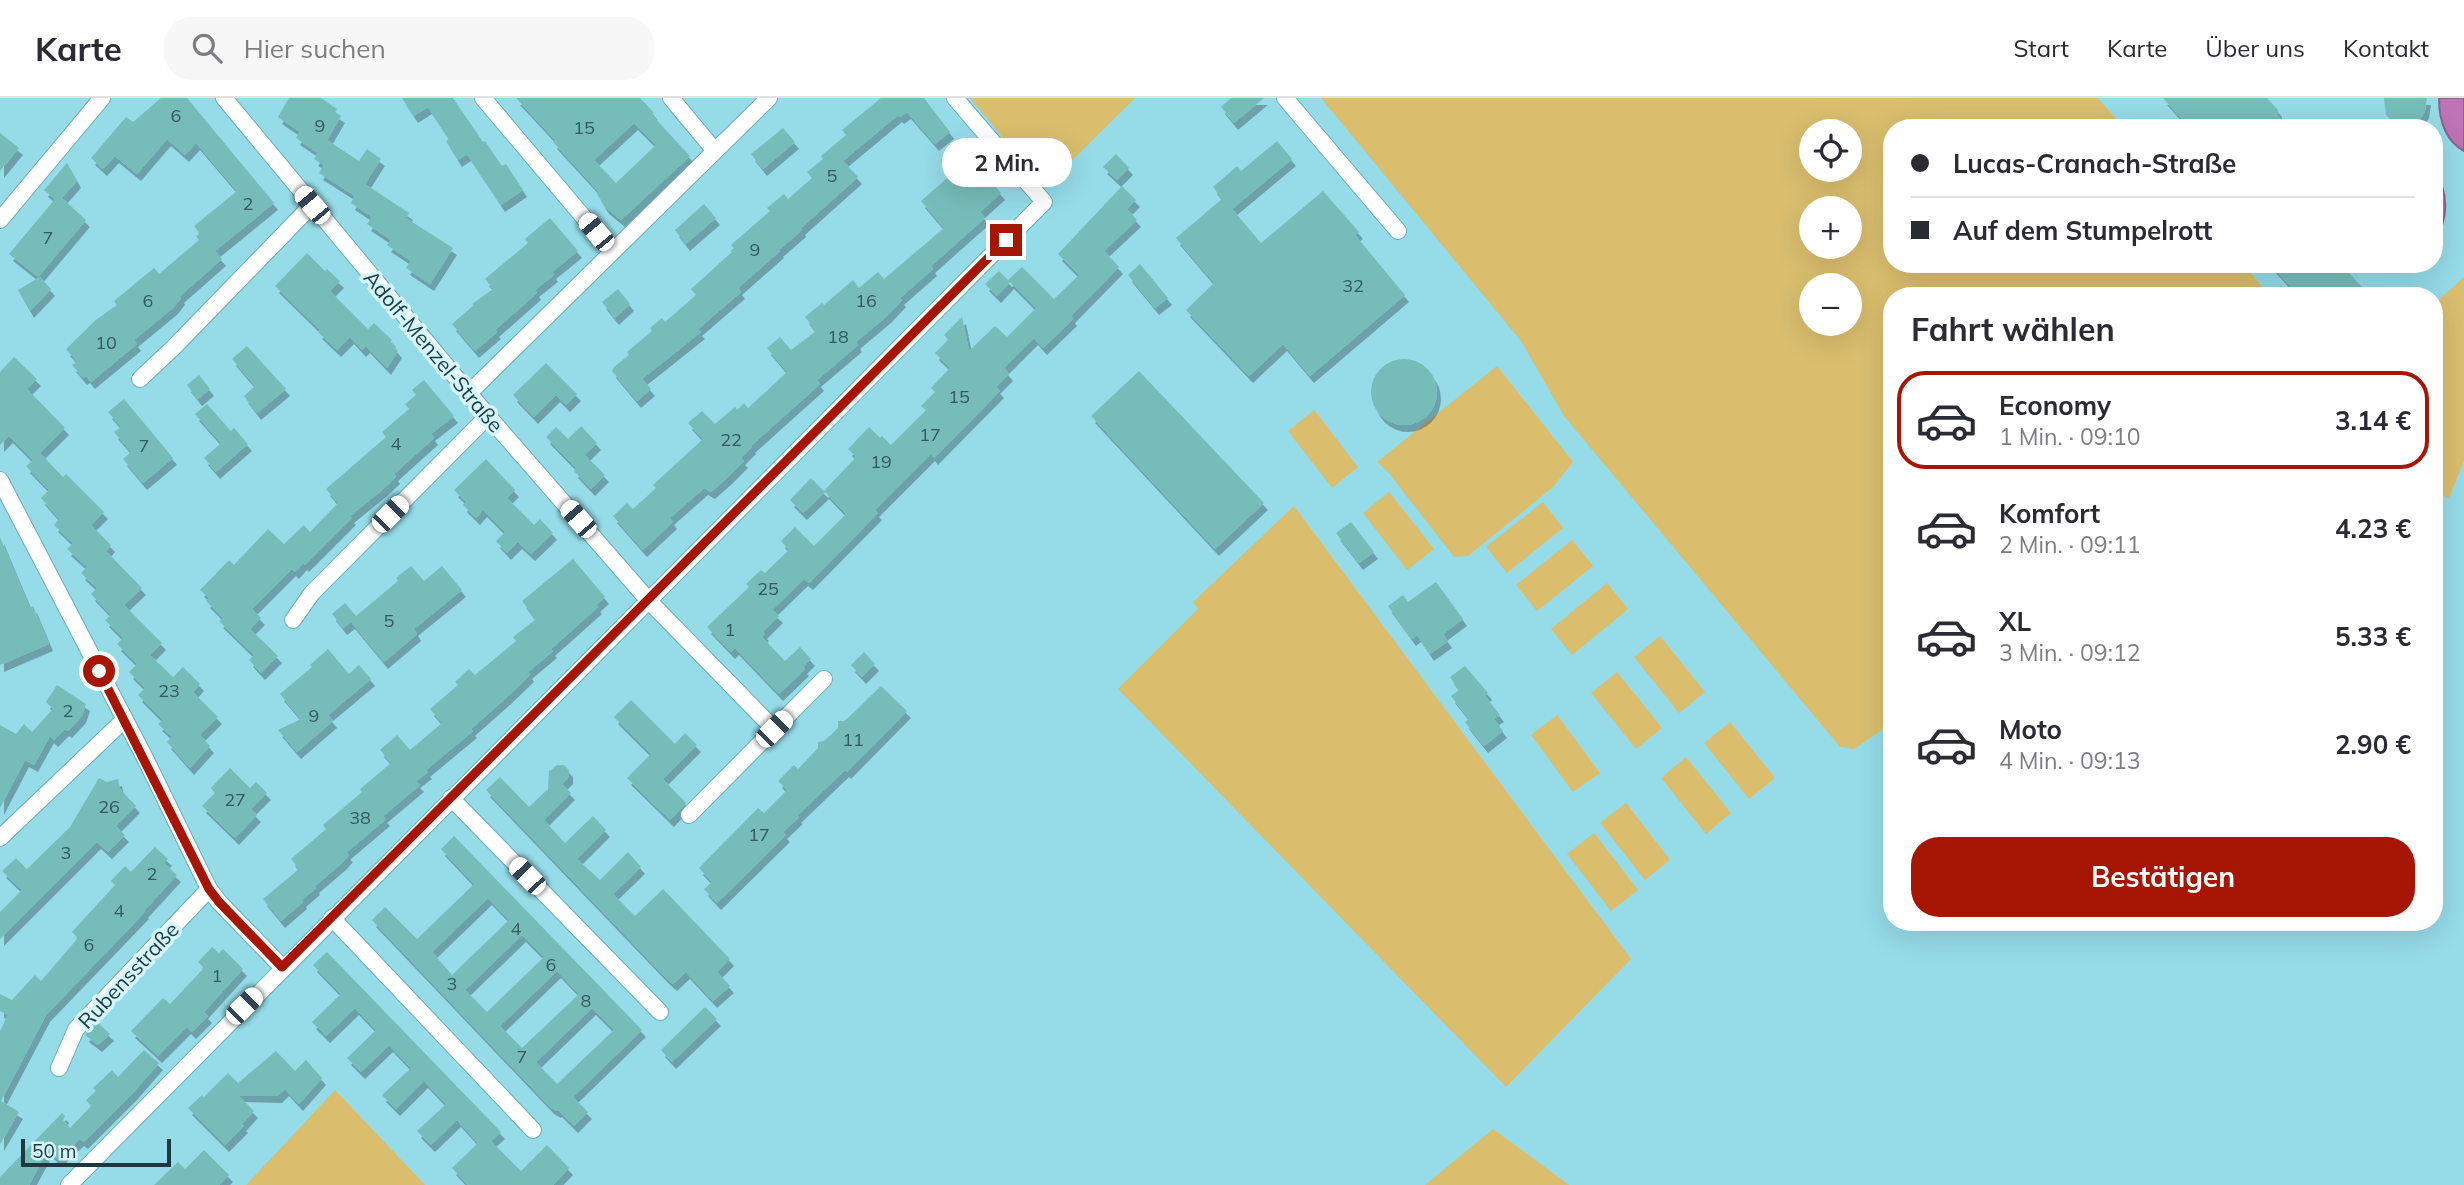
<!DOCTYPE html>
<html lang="de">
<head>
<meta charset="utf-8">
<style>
  body { margin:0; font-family:Mulish,sans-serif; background:#f7f7f7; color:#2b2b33; height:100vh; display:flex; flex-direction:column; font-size:26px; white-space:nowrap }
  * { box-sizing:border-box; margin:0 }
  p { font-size:23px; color:#7c7c81 }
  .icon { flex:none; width:38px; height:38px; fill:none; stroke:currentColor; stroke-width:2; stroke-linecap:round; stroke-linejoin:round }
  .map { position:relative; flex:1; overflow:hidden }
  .details { position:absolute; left:1883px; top:189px; width:560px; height:644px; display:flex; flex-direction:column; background:#fff; border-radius:28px; box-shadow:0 7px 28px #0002 }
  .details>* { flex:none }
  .banner { position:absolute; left:1883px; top:21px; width:560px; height:154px; border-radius:28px; box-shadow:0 7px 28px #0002; display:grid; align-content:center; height:154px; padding:0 28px; background:#fff }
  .buttons { position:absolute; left:1799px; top:21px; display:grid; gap:14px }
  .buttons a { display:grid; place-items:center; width:63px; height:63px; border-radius:50%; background:#fff; box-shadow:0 7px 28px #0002; font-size:35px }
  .scale { position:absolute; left:21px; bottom:18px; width:150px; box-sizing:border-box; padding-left:7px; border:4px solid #1d393f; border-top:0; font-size:19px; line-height:24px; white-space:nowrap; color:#1d393f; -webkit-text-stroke:5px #d4f5fc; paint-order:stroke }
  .end { position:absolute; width:32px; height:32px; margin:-16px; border:9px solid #a71504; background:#fff; box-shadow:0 0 0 4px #fff }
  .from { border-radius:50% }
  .bubble { position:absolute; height:49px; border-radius:24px; background:#fff; box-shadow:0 7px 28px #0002; font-size:23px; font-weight:700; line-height:49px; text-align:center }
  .car { position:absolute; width:21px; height:42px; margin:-21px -10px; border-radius:9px; box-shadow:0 0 5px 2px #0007; background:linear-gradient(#fff 24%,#345 0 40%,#fff 0 76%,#345 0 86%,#fff 0) }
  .banner b { display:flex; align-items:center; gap:24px; height:66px; font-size:26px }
  .banner b+b { border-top:2px solid #e1e1e2 }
  .banner i { width:18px; height:18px; background:#2b2b33 }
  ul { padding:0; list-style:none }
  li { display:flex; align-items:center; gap:21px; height:98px; margin:0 14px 10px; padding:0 14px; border:4px solid transparent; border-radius:28px }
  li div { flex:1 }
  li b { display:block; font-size:26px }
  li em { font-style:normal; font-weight:700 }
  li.current { border-color:#a71504 }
  li>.icon { width:63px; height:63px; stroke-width:1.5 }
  h2 { padding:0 28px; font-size:32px; line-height:84px }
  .cta { display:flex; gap:14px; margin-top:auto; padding:14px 28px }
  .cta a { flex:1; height:80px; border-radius:28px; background:#a71504; color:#fff; font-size:28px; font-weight:700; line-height:80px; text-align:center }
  header { display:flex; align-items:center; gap:42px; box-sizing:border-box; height:98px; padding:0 35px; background:#fff; border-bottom:2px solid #e1e1e2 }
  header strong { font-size:33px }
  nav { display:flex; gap:38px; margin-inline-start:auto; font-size:24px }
  .search { width:490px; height:63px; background:#f7f7f7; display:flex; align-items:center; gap:18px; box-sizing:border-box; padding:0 24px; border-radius:28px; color:#7c7c81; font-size:26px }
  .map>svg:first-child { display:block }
</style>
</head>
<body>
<header>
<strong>Karte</strong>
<div class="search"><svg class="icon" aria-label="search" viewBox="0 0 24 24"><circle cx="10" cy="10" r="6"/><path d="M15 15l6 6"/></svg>Hier suchen</div>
<nav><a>Start</a><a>Karte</a><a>Über uns</a><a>Kontakt</a></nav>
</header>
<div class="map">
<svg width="2464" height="1087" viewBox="0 0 2464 1087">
  <defs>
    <filter id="shadow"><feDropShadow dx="4" dy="7" stdDeviation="0" flood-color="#0004"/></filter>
  </defs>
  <rect width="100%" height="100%" fill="#95dbe8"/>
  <g fill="#dabe6e" fill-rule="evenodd">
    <path d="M970,0H1135L1043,91L1033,76Z"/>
    <path d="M1321,0H2098L2124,30H1892V166H2243L2270,198H1892V625L1854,651L1840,649L1564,318L1521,243ZM1811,33H1850V72H1811ZM1811,110H1850V149H1811ZM1811,187H1850V226H1811Z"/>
    <path d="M2464,179V362L2449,400L2434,394V206Z"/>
    <path d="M1497,268L1573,364L1553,389L1468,458L1454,459L1388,374L1377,364Z"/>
    <path d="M1314,312L1358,369L1332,390L1288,333Z"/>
    <path d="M1389,394L1434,451L1407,472L1363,415Z"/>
    <path d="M1543,404L1563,430L1507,475L1486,449Z"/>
    <path d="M1294,408L1631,861L1506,989L1118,591L1198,511L1193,504Z"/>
    <path d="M1572,442L1593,468L1537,513L1516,487Z"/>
    <path d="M1607,485L1628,511L1572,557L1551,531Z"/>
    <path d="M1660,538L1705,594L1679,615L1634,559Z"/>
    <path d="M1617,574L1662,630L1636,651L1591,595Z"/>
    <path d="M1557,617L1600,675L1573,694L1531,637Z"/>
    <path d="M1730,624L1775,680L1749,701L1704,645Z"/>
    <path d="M1686,659L1731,715L1706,736L1661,680Z"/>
    <path d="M1626,705L1670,762L1645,782L1600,725Z"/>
    <path d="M1594,735L1638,792L1611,813L1567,756Z"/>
    <path d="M335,992L425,1087H246Z"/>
    <path d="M1493,1031L1569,1087H1425Z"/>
  </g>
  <g fill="#bd73b6" stroke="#8d6292" stroke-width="2">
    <path d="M2439,0H2464V53C2444,42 2439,21 2439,0Z"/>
    <path d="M2434,72C2449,95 2449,120 2434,144Z"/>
  </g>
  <g fill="#76bdb9" fill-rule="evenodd" filter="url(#shadow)">
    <path d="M161,0H187L274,105L215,153L222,161L180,198L181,200L174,209L134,242L137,246L91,284L86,278L83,280L72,267L77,264L66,251L97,221L117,207L114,203L154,170L159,176L199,142L196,138L200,136L194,128L237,93L196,45L185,57L167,41L137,76L115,58L103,71L91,60L126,19L133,24Z"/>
    <path d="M289,0H321L337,11L335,14L341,18L327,42L359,63L367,51L381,61L365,86L409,115L406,120L453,150L430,186L406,170L411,163L387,147L391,142L367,126L372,119L351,105L355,98L319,75L324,67L314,61L318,55L296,40L300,34L278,19Z"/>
    <path d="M402,0H453L483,44L485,43L502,68L506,66L523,92L501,107L467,56L458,62L446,43L449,41L428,9L414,18Z"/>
    <path d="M516,0H640L654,15L652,17L690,58L621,122L605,109L597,96L599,94L553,44L555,42ZM634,25L656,47L616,85L594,62Z"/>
    <path d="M881,0H924L950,34L935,46L907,14L900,19L898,17L843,63L858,79L801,130L802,132L779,152L780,153L738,190L741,194L698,231L701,234L642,281L651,291L637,303L612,273L614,269L629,257L627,254L652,233L650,230L662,220L665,224L696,197L691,191L732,154L730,153L734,150L731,147L770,113L767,110L784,96L788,101L812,80L807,74L823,61L821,58L846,37L842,32Z"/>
    <path d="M1231,0H1264L1234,25L1221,9Z"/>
    <path d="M2163,0H2267L2278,12V18L2289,30H2190Z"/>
    <path d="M2384,0H2427L2425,13L2422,19L2410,27L2396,26L2386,17Z"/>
    <path d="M783,30L795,44L763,71L751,56Z"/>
    <path d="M0,35L19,50L0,73Z"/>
    <path d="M1277,43L1292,61L1232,111L1261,145L1323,93L1359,134L1355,137L1405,197L1310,278L1283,246L1249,278L1186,212L1214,185L1176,140L1222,101L1213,89L1237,68L1241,73Z"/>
    <path d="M1116,56L1129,70L1117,82L1103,69Z"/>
    <path d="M67,65L77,83L62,100L86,122L38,179L9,156L55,101L44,92Z"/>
    <path d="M962,67L971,77L979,70L1001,95L980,114L985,120L931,168L933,171L900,200L902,202L887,218L856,244L858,247L817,282L820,286L751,348L752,349L741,360L744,363L727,380L711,394L704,390L670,420L673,424L643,452L613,418L627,405L633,411L656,390L653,387L703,341L688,325L702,313L715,326L735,309L737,312L744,305L748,310L787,274L767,250L780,239L791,252L816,233L805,219L822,205L824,207L853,182L859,190L878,174L884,181L944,130L921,103Z"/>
    <path d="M1122,88L1136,102L1127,111L1137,122L1104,153L1119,169L1071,218L1073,221L1043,250L1034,240L1004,270L1009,276L996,289L1000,293L934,360L931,356L875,412L878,415L809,485L804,481L772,512L779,518L763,534L765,536L762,539L785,563L800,549L811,561L803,569L805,571L779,596L735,550L731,554L707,529L749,489L746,486L761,472L765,475L789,452L781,443L795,429L814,448L846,416L825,394L803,415L790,402L811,380L824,393L856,359L848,351L869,329L880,340L882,338L891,347L926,312L921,308L935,294L931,290L950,270L935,255L948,242L944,237L962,219L969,253L995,228L1007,239L1036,210L1010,184L997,198L985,186L999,173L1008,182L1022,169L1054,201L1079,177L1058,156Z"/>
    <path d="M704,106L716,120L686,146L675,132Z"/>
    <path d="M550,120L578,153L552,174L554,177L535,192L537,195L495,232L497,234L475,253L452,226L474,207L472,206L493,191L485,181L528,145L525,141Z"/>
    <path d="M307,155L325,173L327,171L340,183L330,193L368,231L374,225L392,242L390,244L398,253L387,270L366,248L362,252L350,239L337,252L318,234L320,232L275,188Z"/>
    <path d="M1140,166L1168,200L1155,210L1128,177Z"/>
    <path d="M2270,166H2341L2370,198H2299Z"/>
    <path d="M40,179L51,191L30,213L18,192Z"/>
    <path d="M618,191L630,206L615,220L602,204Z"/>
    <path d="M247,248L286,291L257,315L244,298L255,288L232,261Z"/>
    <path d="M14,259L37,281L27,291L65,330L40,355L63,379L66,376L104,414L91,427L111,447L106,453L142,490L124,507L162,545L150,557L173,579L183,569L200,586L193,594L218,619L200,637L210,648L190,670L167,644L172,639L158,626L163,622L138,597L145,590L129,574L137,566L117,546L123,540L105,522L111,517L91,496L97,490L81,475L87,469L67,451L73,445L54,427L59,421L41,400L49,392L26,368L33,362L9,338L0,347V274Z"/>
    <circle cx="1404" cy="294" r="33"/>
    <path d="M546,265L577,296L566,307L556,297L534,319L513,297Z"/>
    <path d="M1139,273L1264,405L1215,451L1091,318Z"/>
    <path d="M199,277L210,291L198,301L187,287Z"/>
    <path d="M424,282L454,318L431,336L434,340L394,376L396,379L382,392L350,418L352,420L305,467L303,465L295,474L292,471L252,511L261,520L250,531L278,558L261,575L249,562L254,557L219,523L223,520L206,503L209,500L200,492L229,462L234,467L268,431L284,446L304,427L310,434L338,405L326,391L386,339L382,334L409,311L405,306L416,297L412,292Z"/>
    <path d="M124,301L173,360L143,385L123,361L131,354L114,334L121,329L108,314Z"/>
    <path d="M207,306L231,333L234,330L248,346L216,374L204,360L221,345L195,316Z"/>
    <path d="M581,328L597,345L585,357L605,377L591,391L574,373L576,370L546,339L556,329L568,341Z"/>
    <path d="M486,361L515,392L507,400L534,427L540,421L553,435L531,456L518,444L507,455L496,443L505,434L483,412L476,420L463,407L466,404L454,392Z"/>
    <path d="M1351,424L1374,454L1359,465L1336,435Z"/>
    <path d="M0,439L30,510L33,508L49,546L0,567Z"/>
    <path d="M573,461L605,499L596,507L598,509L551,551L553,553L528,574L530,577L507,599L471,631L473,633L426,672L428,674L416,683L420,687L383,718L386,721L346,755L349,757L342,765L315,788L316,790L302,802L303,804L281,823L263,801L299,771L291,761L326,731L323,727L362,694L360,691L391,665L380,652L397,637L410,652L442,625L430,611L458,587L455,584L469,571L475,577L516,543L513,539L536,521L522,503Z"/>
    <path d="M411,468L424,483L442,468L462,492L414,531L417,536L384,564L351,524L343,530L332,516L345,505L356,518L398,483L396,480Z"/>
    <path d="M1436,484L1463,521L1443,536L1448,543L1430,556L1417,537L1412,541L1388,508L1403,497L1408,504Z"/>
    <path d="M328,551L349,576L359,567L371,581L328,617L333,623L297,654L278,632L301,621L280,596L312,569L310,567Z"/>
    <path d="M864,554L875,566L862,579L851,567Z"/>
    <path d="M1465,568L1488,595L1485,598L1500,617L1494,621L1503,633L1484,648L1465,624L1469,621L1451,598L1459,592L1450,579Z"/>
    <path d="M57,587L86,606L82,618L68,633L65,631L54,642L50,638L34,667L25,662L0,710V627L16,636L24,626L32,634L53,611L46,604Z"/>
    <path d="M881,588L907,613L847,674L845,672L797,718L799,719L783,734L786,737L717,805L704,791L712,784L699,770L758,710L764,715L787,692L778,683L794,667L798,671L818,650V644L824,643L838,630V623H844L849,619Z"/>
    <path d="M631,602L675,646L685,635L697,647L663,681L686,705L670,722L627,680L651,656L614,619Z"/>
    <path d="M557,667H564L569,672V679L562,686L571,695L544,722L565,745L593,718L606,732L577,761L600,782L628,754L641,769L613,796L635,818L663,791L730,861L717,874L730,888L713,903L686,874L673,886L666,880L486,692L500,679L529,709L548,691L549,672L550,673Z"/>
    <path d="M230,670L250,690L256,684L267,695L251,711L257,717L235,740L202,708L215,695L211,690Z"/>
    <path d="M99,680L107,684L118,681L120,691L136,708L116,728L125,737L108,754L97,744L0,841V814L22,792L2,773L16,760L27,771L70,729Z"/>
    <path d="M454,738L642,932L573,999L588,1014L574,1028L558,1012L557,1013L550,1009L372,822L385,809L417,841L474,786L441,751ZM488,800L509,822L452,877L432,854ZM522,837L544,859L487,914L465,892ZM557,873L579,896L522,950L500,928ZM592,910L614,932L557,986L536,964Z"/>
    <path d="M155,749L168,761L164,765L177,777L144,813L145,814L46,917L1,1003L19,1014L0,1046V933L8,917L0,913V896L12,902L35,877L41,883L78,840L72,834L115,787L111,783L125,768L131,774Z"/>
    <path d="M212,849L219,855L223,851L243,871L204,914L208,918L192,934L187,929L158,958L131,933L163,900L170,906L202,872L203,869L198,864Z"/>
    <path d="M327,854L501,1034L491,1043L521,1073L547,1047L569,1070L553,1087H468L452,1070L478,1045L457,1022L431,1047L417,1033L446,1006L424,983L396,1011L382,997L411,970L389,947L361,974L347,960L376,932L355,910L326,938L312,924L341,896L313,867Z"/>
    <path d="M705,909L717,921L672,964L661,952Z"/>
    <path d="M97,924L110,936L98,947L85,937Z"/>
    <path d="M144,952L159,965L133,995L84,1044L80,1041L58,1062L48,1052L29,1087H0V1079L62,1015L65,1018L63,1022L70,1030L91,1008L86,1002L96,993L93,990L112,972L118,979Z"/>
    <path d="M276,953L295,973L306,962L322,980L299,1006L285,991L278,998L238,997L254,1013L242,1026L244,1028L225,1047L188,1010L202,997L204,999L228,975L238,985Z"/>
    <path d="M204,1052L229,1077L219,1087H154L178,1064L185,1071Z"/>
  </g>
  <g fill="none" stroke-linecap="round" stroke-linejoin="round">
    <g stroke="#67acb9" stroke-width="18">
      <g id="street">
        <path d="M224,0L488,318L649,503L774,631"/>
        <path d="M483,0L612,153"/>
        <path d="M671,0L715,53"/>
        <path d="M1285,0L1398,133"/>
        <path d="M0,122L102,0"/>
        <path d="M140,281L174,249L312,107"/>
        <path d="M469,295L769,0"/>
        <path d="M0,382L145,660L209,791L219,804L282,869"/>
        <path d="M293,522L312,495L488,318"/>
        <path d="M451,700L660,914"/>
        <path d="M689,717L824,581"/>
        <path d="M0,740L124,622"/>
        <path d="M332,820L533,1032"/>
        <path d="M59,970L76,931L209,791"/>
        <path d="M69,1087L1044,104L955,0"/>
      </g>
    </g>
    <use href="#street" stroke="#fff" stroke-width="16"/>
  </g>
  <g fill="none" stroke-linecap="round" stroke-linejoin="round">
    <path stroke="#a71504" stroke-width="9" d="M99,573L209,791L219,804L282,869L1006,142"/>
  </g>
  <g text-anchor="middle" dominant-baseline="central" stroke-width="7" stroke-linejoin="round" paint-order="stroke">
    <g font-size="18" fill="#335a5e">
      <text x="176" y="17">6</text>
      <text x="320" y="27">9</text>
      <text x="584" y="29">15</text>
      <text x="832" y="77">5</text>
      <text x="248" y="105">2</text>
      <text x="48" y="139">7</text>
      <text x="755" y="151">9</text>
      <text x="1353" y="187">32</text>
      <text x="148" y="202">6</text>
      <text x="866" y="202">16</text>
      <text x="838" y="238">18</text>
      <text x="106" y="244">10</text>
      <text x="959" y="298">15</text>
      <text x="930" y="336">17</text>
      <text x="731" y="341">22</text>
      <text x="396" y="345">4</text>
      <text x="144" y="347">7</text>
      <text x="881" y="363">19</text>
      <text x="768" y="490">25</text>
      <text x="389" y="522">5</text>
      <text x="730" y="531">1</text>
      <text x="169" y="592">23</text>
      <text x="68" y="612">2</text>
      <text x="314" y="617">9</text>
      <text x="853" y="641">11</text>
      <text x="235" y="701">27</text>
      <text x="109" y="708">26</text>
      <text x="360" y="719">38</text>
      <text x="759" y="736">17</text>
      <text x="66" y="754">3</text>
      <text x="152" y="775">2</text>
      <text x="119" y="812">4</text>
      <text x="516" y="830">4</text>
      <text x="89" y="846">6</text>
      <text x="551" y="866">6</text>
      <text x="217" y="877">1</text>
      <text x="452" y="885">3</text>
      <text x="586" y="902">8</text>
      <text x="522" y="958">7</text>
    </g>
    <g font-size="21" fill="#1d393f" stroke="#d4f5fc">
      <text transform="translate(434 253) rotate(50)">Adolf-Menzel-Straße</text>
      <text transform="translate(128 877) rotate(-47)">Rubensstraße</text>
    </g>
  </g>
</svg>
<div class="buttons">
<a><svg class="icon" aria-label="locate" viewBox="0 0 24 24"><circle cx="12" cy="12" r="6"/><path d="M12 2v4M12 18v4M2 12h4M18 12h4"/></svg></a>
<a>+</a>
<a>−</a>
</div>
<div class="scale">50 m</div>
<i class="end from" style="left:99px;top:573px"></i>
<i class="end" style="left:1006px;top:142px"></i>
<div class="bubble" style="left:942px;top:40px;width:130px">2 Min.</div>
<i class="car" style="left:312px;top:107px;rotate:320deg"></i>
<i class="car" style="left:596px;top:134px;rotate:320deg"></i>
<i class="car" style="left:390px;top:416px;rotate:45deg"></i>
<i class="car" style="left:578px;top:421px;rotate:319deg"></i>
<i class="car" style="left:774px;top:631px;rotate:45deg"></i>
<i class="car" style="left:527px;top:778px;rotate:316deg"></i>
<i class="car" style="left:244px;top:908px;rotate:45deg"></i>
<div class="banner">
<b><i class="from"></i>Lucas-Cranach-Straße</b>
<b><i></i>Auf dem Stumpelrott</b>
</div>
<section class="details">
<h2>Fahrt wählen</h2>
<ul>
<li class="current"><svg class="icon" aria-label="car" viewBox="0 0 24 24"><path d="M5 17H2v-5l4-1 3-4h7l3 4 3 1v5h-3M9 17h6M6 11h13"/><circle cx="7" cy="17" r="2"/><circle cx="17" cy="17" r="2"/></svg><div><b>Economy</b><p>1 Min. · 09:10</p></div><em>3.14 €</em></li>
<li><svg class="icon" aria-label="car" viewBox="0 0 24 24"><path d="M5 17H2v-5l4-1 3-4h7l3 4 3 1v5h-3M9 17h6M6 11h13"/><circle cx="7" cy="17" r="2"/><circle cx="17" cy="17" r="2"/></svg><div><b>Komfort</b><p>2 Min. · 09:11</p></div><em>4.23 €</em></li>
<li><svg class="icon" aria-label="car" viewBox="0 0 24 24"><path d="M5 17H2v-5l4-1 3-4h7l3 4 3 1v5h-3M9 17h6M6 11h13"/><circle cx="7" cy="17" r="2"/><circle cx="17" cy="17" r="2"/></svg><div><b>XL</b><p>3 Min. · 09:12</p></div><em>5.33 €</em></li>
<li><svg class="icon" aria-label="car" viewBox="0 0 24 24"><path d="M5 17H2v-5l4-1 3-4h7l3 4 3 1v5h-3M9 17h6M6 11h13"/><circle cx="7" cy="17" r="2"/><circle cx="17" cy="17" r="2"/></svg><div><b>Moto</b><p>4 Min. · 09:13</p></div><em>2.90 €</em></li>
</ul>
<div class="cta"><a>Bestätigen</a></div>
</section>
</div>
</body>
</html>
